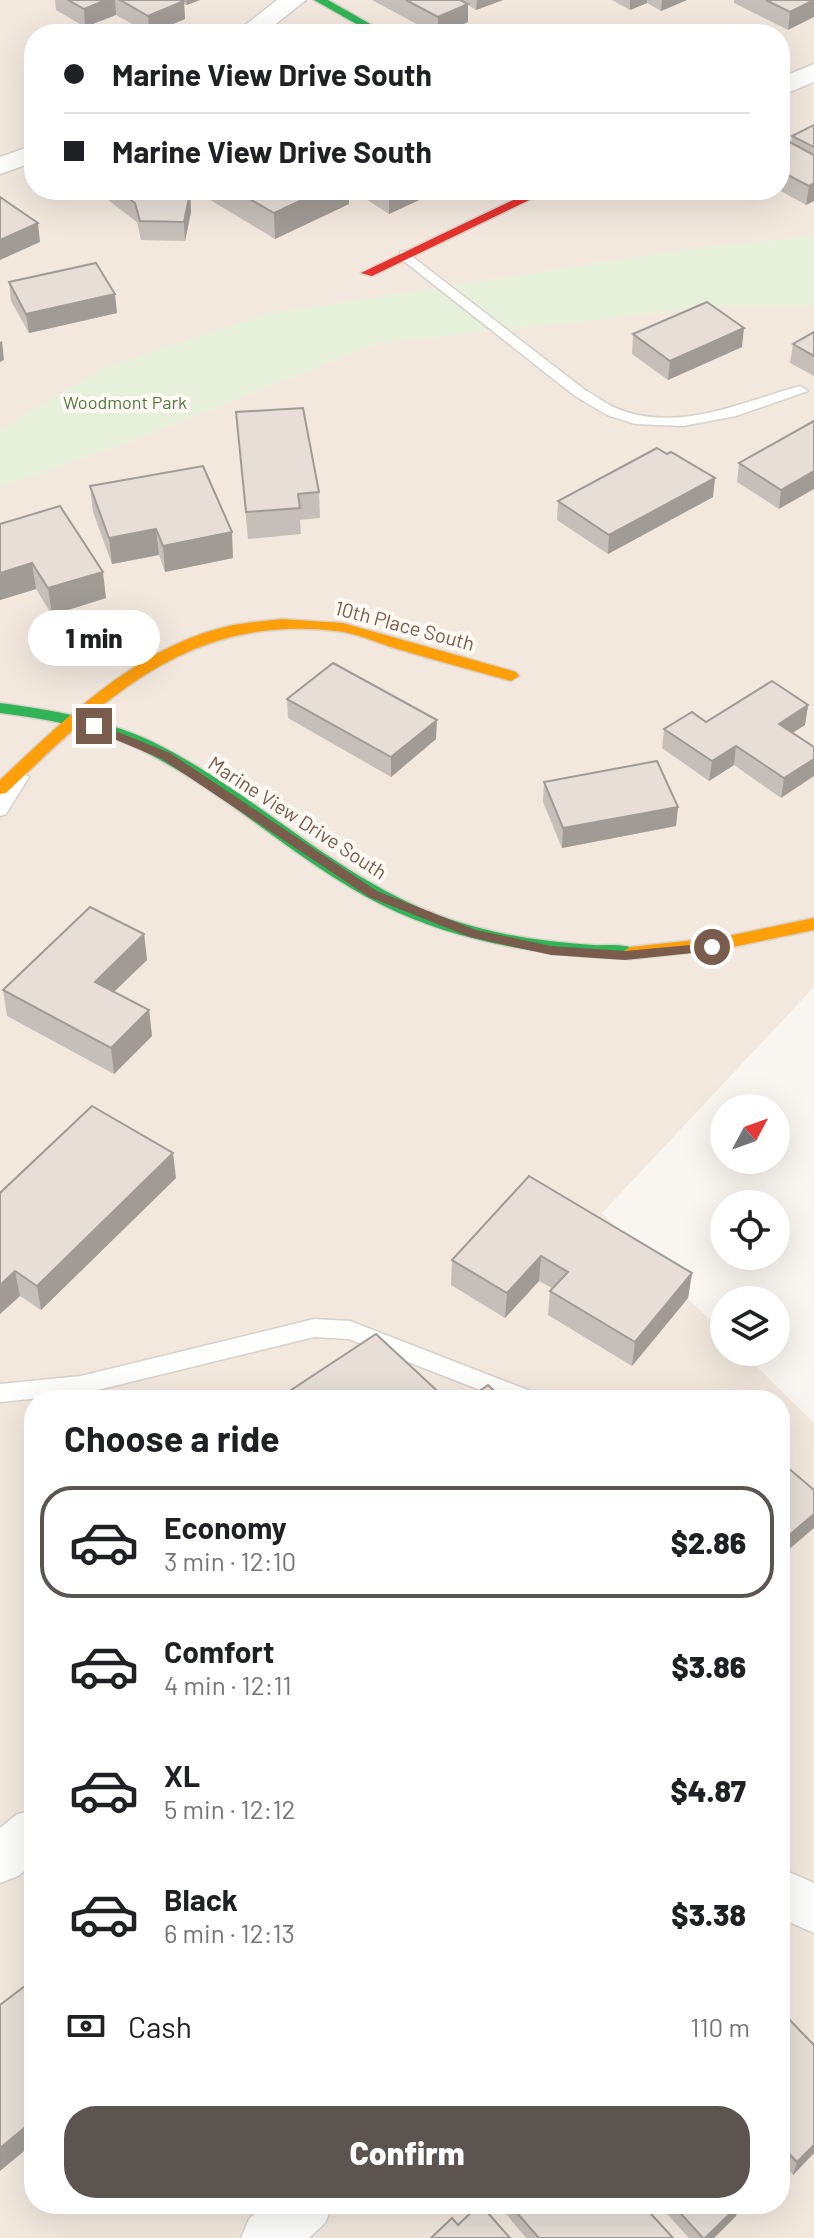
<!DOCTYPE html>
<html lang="en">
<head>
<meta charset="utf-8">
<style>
  body { margin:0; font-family:Barlow,sans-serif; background:#f2f2f2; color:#202124; height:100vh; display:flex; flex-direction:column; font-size:30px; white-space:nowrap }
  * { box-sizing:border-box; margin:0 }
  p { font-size:26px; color:#757577 }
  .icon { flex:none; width:44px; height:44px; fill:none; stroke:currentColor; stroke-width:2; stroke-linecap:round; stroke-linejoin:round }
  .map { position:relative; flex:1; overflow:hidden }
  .details { position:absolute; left:24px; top:1390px; width:766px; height:824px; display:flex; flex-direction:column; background:#fff; border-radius:32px; box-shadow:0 8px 32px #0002 }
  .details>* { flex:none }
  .top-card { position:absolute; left:24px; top:24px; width:766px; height:176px; border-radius:32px; box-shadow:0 8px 32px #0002; display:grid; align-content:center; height:176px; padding:0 40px; background:#fff }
  .needle { width:52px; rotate:49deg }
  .fabs { position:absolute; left:710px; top:1094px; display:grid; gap:16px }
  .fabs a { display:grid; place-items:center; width:80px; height:80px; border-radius:50%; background:#fff; box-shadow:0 8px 32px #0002; font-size:40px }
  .end { position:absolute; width:36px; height:36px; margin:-18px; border:10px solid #7a5c4d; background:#fff; box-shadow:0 0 0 4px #fff }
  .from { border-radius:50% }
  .bubble { position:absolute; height:56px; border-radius:28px; background:#fff; box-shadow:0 8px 32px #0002; font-size:26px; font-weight:800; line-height:56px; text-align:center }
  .top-card b { display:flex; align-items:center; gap:28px; height:76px; font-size:30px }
  .top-card b+b { border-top:2px solid #e0e0e0 }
  .top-card i { width:20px; height:20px; background:#202124 }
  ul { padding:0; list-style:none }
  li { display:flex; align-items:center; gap:24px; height:112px; margin:0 16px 12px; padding:0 24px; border:4px solid transparent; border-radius:32px }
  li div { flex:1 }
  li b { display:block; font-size:30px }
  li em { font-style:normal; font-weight:800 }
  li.current { border-color:#5c5450 }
  li>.icon { width:72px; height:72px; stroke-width:1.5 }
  h2 { padding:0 40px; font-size:36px; line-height:96px }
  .pay { display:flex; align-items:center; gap:20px; height:88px; padding:0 40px; font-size:30px }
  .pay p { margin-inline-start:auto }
  .primary-button { display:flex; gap:16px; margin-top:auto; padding:16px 40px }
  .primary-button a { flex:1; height:92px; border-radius:32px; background:#5c5450; color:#fff; font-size:32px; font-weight:800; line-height:92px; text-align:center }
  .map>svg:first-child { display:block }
</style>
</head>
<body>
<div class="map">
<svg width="814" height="2238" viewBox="0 0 814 2238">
  <rect width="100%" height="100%" fill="#f9f5f0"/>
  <g fill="#f2e8de" fill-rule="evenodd">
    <path d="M0,0H814V236L691,249L266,314L0,430ZM34,34H780V190H34Z"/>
    <path d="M723,306H814V987L602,1213L724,1334V1352H742L814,1423V2238H0V486L121,445L379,343ZM34,1400H780V2204H34Z"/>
  </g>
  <path fill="#e7f0db" d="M814,236V306H723L379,343L121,445L0,487V430L105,367L266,314L691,249Z"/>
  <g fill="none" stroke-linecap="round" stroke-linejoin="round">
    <g stroke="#d7d1cb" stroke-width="3">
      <g id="lane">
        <path d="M405,251L585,390C596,396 606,404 618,409C679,433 741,402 800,386L808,391L736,416L683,426L635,424L607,415L575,396L400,258V252Z"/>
        <path d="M20,771L29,777L6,814L0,816V795L14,773Z"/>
        <path d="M314,1319L350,1321L538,1394L541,1400H506L349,1339L314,1337L81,1394L0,1402V1384L81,1376Z"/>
      </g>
    </g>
    <g stroke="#d7d1cb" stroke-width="3">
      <g id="street">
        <path d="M277,0H306L263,34H234Z"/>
        <path d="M814,64V82L780,96V78Z"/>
        <path d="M34,145V162L0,174V157Z"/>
        <path d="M34,1809V1863L18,1876L0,1883V1828L16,1815Z"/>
        <path d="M780,1868L814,1883V1933L780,1918Z"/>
        <path d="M265,2204H333L325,2223L309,2238H241L249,2219Z"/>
      </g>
    </g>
    <g stroke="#d9d2cb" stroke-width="3">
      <g id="fast">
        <path d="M314,0H328L388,34H374Z"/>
        <path d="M0,703C52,710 105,719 153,742C257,793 338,881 449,919C496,935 544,942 593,945C606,946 630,942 639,953L630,959C545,956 458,943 382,905C296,862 227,792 141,750C97,728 48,719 0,713Z"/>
      </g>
    </g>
    <g stroke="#d9d2cb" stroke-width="3">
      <g id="slow">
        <path d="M282,619L343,623L516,672L519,676L511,681C472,670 433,660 394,648C375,642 356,633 336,631C188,614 105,699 6,793L0,794V780C67,717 139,645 233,625C249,622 266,621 282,619Z"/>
        <path d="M814,918V930L723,949L630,959L621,953L630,947L723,937Z"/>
      </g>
    </g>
    <g stroke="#d9d2cb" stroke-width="3">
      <path id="jam" d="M534,190H550L372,276L361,273Z"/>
    </g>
    <use href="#lane" fill="#fefefd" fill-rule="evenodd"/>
    <use href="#street" fill="#fefefd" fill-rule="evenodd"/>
    <use href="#fast" fill="#30b455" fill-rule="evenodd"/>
    <use href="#slow" fill="#ff9f0a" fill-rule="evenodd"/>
    <use href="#jam" fill="#e5322d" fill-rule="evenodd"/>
  </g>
  <g fill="#c6bfb9">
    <path d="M55,0H200L187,5L184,4L185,19L150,34L116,15L85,27L56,10Z"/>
    <path d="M372,0H503L476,10L468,5V22L441,34H435Z"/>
    <path d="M612,0H687L661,11L647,3L630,10Z"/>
    <path d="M734,0H814L788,30L734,3Z"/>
    <path d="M814,125V201L806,205L779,190L780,137L791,143L792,136Z"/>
    <path d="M95,190H188L190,193L191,212L185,241L141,240L137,222Z"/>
    <path d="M202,190H349V204L275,239L202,195Z"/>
    <path d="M352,190H441L389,214Z"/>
    <path d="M9,282L117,313L29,333L11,301Z"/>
    <path d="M814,332V376L790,363L793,344Z"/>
    <path d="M633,334L742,347L668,380L632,354Z"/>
    <path d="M236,412L319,492L320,518L300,520L301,534L248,539Z"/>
    <path d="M814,421L779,509L737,482L739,463Z"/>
    <path d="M90,486L233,558L165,572L159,555L112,564L93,512Z"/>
    <path d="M713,497L608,554L557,520L558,501Z"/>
    <path d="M0,524L106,598L52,615L36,589L0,600Z"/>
    <path d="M287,699L436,739L391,777L288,718Z"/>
    <path d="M808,705L805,725L792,733L781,798L734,765L709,781L662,748L664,729Z"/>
    <path d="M544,782L678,807L676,826L562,848L543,802Z"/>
    <path d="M144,934L147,960L114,992L149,1010L152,1036L114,1074L7,1016L3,990Z"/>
    <path d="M529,1176L692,1273L688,1298L632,1366L548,1315L550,1291L552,1288L539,1281L505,1318L451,1285L452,1260Z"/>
    <path d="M176,1178L41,1310L20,1296L0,1314V1193Z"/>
    <path d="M780,2010L814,2045V2153L793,2175L780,2161Z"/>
    <path d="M498,2204H642L673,2238H526Z"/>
    <path d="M658,2204H740L736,2216L714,2238H689Z"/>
  </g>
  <g fill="#a19b96">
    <path d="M106,0H115L116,15L85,27L84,9Z"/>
    <path d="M186,0H200L187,5Z"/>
    <path d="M477,0H503L476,10Z"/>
    <path d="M630,0H647V3L630,10Z"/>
    <path d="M662,0H687L661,11Z"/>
    <path d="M814,0V17L788,30L790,12Z"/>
    <path d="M184,1L185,19L149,34L148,16Z"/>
    <path d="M468,4V22L441,34H438V17Z"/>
    <path d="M814,183V201L806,205L809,186Z"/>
    <path d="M178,190H188V199L190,193L191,212L185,241L184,222Z"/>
    <path d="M324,190H349V204L275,239L274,213Z"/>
    <path d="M399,190H441L389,214V195Z"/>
    <path d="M38,223L40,242L0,260V240Z"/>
    <path d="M115,294L117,313L29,333L26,314Z"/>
    <path d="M744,328L742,347L668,380L670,361Z"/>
    <path d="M2,341L4,360L0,362V342Z"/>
    <path d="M814,471V489L779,509L781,490Z"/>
    <path d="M715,478L713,497L608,554L609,535Z"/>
    <path d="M156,529L159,555L112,564L109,538Z"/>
    <path d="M232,532L233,558L165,572L163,546Z"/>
    <path d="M32,563L36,589L0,600V573Z"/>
    <path d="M103,572L106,598L52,615L48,588Z"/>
    <path d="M808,705L805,725L776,743L779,724Z"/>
    <path d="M437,720L436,739L391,777V757Z"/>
    <path d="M736,746L734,765L709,781L712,761Z"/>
    <path d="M814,759V776L781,798L784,778Z"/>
    <path d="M678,807L676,826L562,848L563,828Z"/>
    <path d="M144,934L147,960L98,1007L95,982Z"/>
    <path d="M149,1010L152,1036L114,1074L111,1048Z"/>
    <path d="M173,1153L176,1178L41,1310L37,1286Z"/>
    <path d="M541,1256L539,1281L505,1318L507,1293Z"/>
    <path d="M15,1271L20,1296L0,1314V1285Z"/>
    <path d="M692,1273L688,1298L632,1366L635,1342Z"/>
    <path d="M814,1514V1528L780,1557V1543Z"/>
    <path d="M34,2120V2143L0,2171V2148Z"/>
    <path d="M814,2145V2153L793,2175L797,2162Z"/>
    <path d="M740,2204L736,2216L714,2238H705Z"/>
  </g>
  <g fill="#e6ded7" stroke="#a19b96" stroke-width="2">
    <path d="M68,0H106L84,9Z"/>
    <path d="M120,0H182L184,1L148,16Z"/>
    <path d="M406,0H460L468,4L438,17Z"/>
    <path d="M766,0H814L790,12Z"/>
    <path d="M814,125V147L792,136Z"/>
    <path d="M780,137L814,155V183L809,186L780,171Z"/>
    <path d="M118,190H186L190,193L184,222L140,221L135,203Z"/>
    <path d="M234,190H324L274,213Z"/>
    <path d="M381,190H399L389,195Z"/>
    <path d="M0,197L38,223L0,240Z"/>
    <path d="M96,263L115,294L26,314L9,282Z"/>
    <path d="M707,302L744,328L670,361L633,334Z"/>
    <path d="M814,332V356L793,344Z"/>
    <path d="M303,408L319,492L298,494L300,508L246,512L236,412Z"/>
    <path d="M814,421V471L781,490L739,463Z"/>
    <path d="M657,448L667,454L671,452L715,478L609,535L558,501Z"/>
    <path d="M203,466L232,532L163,546L156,529L109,538L90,486Z"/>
    <path d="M60,506L103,572L48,588L32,563L0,573V524Z"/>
    <path d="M333,663L437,720L391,757L287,699Z"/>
    <path d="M772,681L808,705L779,724L814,747V759L784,778L736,746L712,761L664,729L692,712L706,722Z"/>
    <path d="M657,761L678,807L563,828L544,782Z"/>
    <path d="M90,907L144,934L95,982L149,1010L111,1048L3,990Z"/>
    <path d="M92,1106L173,1153L37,1286L15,1271L0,1285V1193Z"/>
    <path d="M529,1176L692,1273L635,1342L550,1291L568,1272L541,1256L507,1293L452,1260Z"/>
    <path d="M376,1334L447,1400H276Z"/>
    <path d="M488,1385L504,1400H467Z"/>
    <path d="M780,1461L814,1490V1514L780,1543Z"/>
    <path d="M34,1979V2120L0,2148V2005Z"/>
    <path d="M780,2010L814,2045V2145L797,2162L780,2144Z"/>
    <path d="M480,2204L510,2238H431L452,2218L458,2225Z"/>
    <path d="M509,2204H642L673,2238H539Z"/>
    <path d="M672,2204H740L705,2238H703Z"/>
  </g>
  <path fill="#7a5c4d" d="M90,724H98L170,753L377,891L476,930L551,946L625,951L712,943L719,947L712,951L625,960L551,955L470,937L369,897L162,759L90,729Z"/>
  <g text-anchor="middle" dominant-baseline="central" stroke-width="8" stroke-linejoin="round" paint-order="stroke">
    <g font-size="18" fill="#537a41" stroke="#fffaf3">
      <text x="125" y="402">Woodmont Park</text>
    </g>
    <g font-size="20" fill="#7a5c4d" stroke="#fffaf3">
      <text transform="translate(405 625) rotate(15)">10th Place South</text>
      <text transform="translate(298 817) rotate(33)">Marine View Drive South</text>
    </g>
  </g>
</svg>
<div class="fabs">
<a><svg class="needle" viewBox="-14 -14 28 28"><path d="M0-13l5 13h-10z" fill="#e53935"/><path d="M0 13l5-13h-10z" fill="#757577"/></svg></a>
<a><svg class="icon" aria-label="locate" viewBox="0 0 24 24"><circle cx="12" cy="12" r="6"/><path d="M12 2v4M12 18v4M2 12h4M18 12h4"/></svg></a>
<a><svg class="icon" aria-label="layers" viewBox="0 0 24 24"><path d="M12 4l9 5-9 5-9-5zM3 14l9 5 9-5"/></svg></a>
</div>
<i class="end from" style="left:712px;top:947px"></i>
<i class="end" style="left:94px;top:726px"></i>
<div class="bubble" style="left:28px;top:610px;width:132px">1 min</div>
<div class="top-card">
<b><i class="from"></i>Marine View Drive South</b>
<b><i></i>Marine View Drive South</b>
</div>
<section class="details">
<h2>Choose a ride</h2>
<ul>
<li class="current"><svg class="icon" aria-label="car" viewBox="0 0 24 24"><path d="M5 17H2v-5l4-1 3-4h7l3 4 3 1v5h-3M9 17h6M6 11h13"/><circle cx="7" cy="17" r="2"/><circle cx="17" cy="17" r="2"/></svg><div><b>Economy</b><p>3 min · 12:10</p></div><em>$2.86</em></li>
<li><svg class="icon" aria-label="car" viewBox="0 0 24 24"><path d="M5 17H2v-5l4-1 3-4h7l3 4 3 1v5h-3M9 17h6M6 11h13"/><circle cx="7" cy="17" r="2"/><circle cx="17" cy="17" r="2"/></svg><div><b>Comfort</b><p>4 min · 12:11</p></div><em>$3.86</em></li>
<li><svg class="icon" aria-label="car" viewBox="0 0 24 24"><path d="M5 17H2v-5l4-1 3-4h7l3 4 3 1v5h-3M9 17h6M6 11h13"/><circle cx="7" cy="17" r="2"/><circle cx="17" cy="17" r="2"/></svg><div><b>XL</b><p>5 min · 12:12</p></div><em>$4.87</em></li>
<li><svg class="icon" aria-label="car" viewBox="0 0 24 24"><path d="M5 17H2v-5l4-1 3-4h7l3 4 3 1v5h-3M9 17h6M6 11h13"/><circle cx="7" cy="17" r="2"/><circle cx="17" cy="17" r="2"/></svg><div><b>Black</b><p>6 min · 12:13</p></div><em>$3.38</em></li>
</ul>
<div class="pay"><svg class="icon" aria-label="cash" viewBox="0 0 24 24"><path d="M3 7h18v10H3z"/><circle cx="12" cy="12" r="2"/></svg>Cash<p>110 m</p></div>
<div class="primary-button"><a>Confirm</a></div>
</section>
</div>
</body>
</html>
